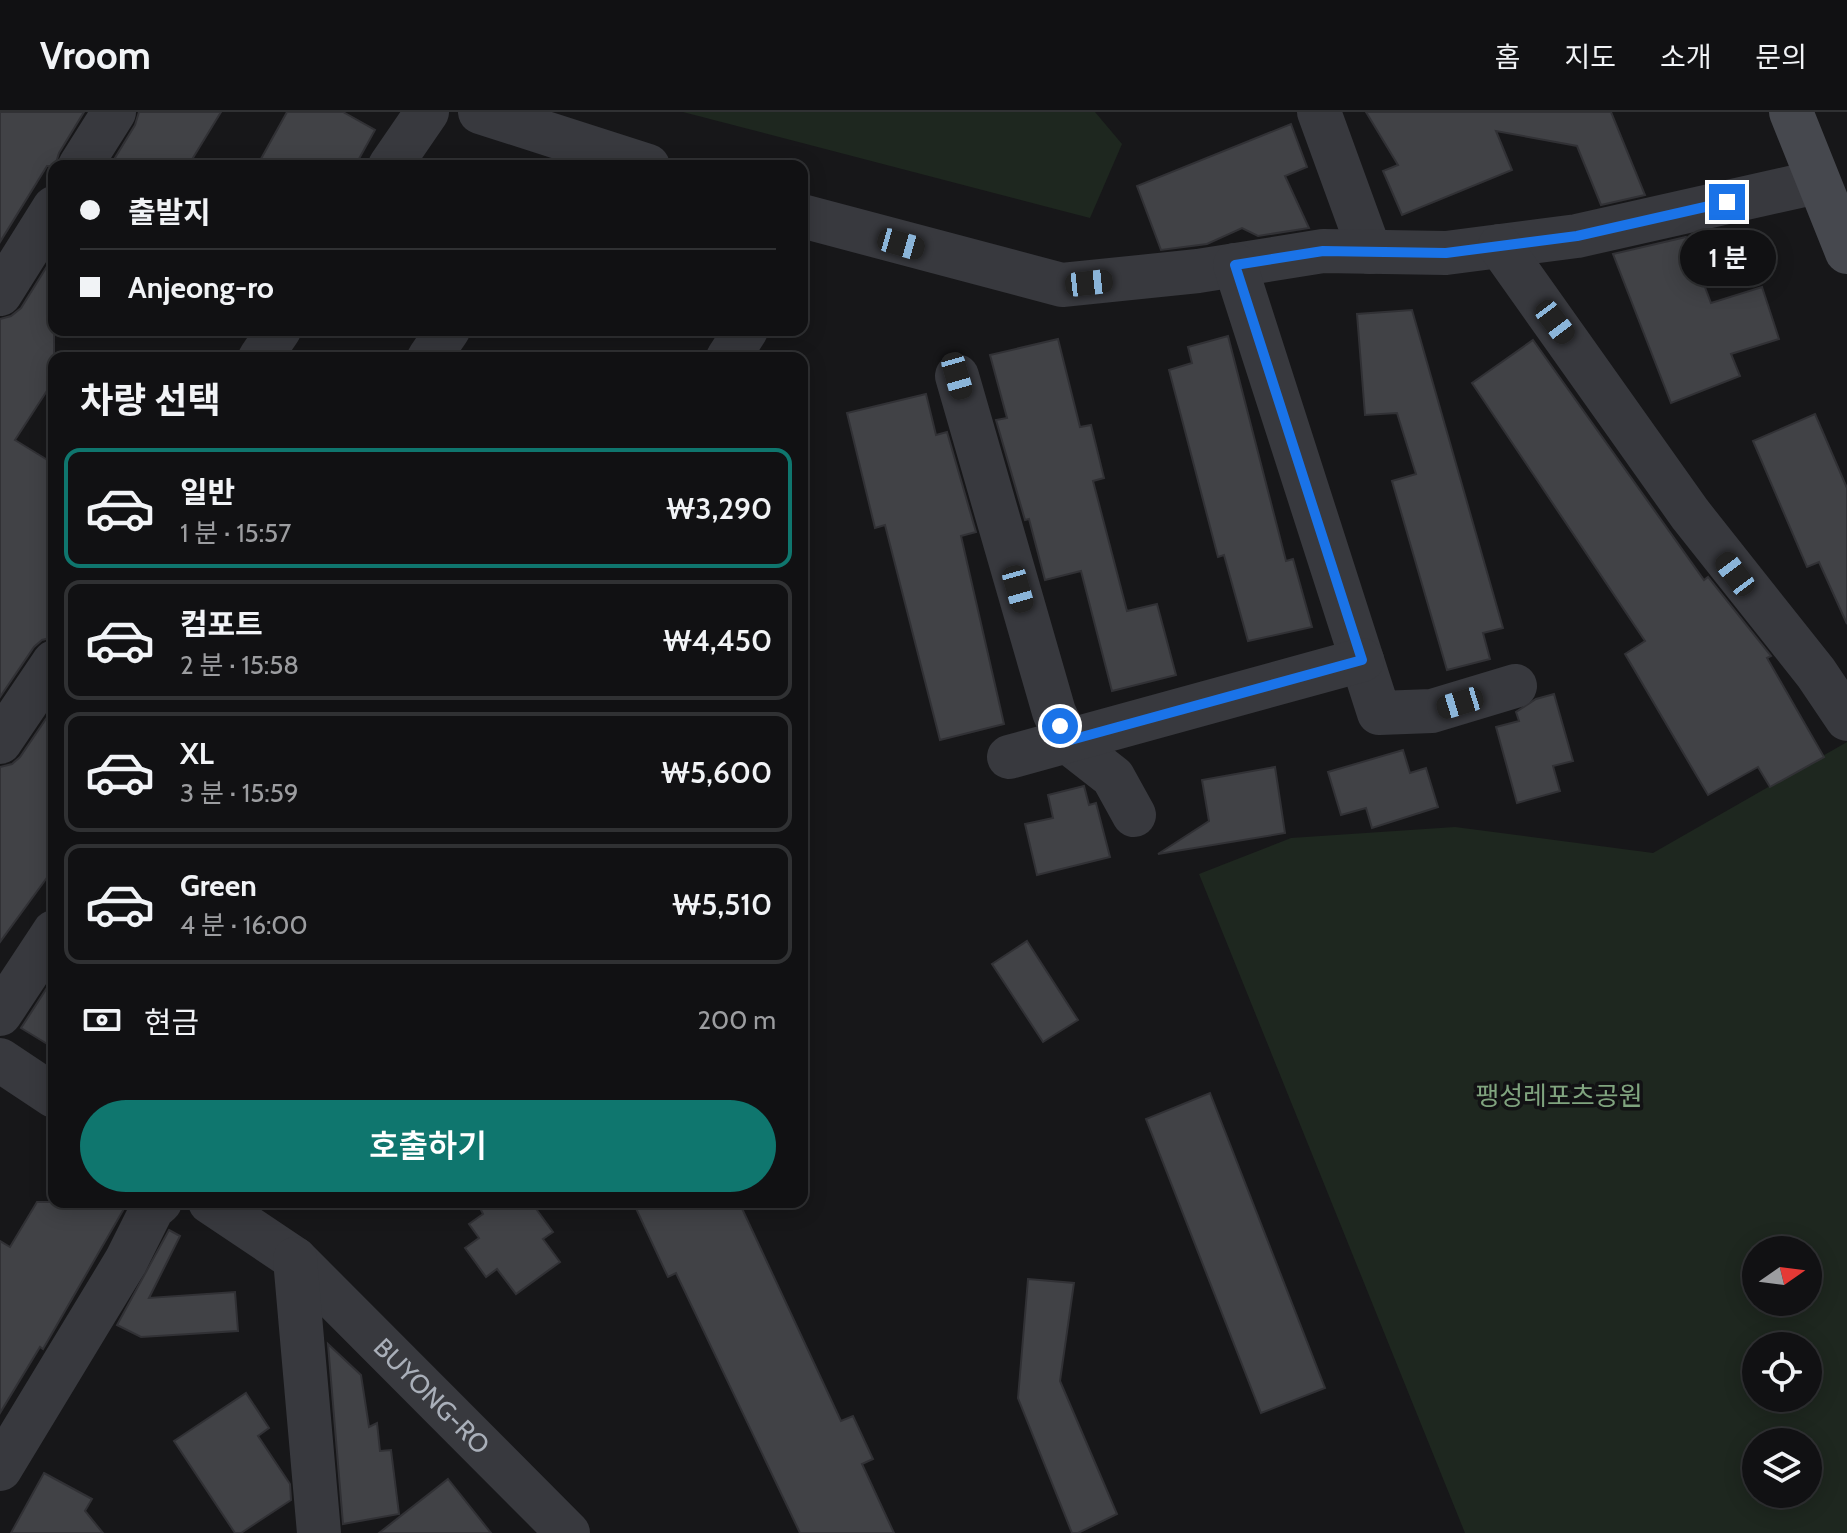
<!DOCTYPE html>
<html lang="ko">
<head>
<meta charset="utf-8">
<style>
  body { margin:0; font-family:Cabin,"Noto Sans KR",sans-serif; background:#1a1a1c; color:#f1f3f6; height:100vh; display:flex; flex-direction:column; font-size:30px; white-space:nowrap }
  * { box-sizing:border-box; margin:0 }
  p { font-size:26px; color:#9c9da0 }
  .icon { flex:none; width:44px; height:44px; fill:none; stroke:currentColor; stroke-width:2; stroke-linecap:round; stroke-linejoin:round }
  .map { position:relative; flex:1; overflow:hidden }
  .details { position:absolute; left:48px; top:240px; width:760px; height:856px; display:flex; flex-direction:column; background:#111113; border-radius:16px; box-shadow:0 4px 20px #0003,0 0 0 2px #303133 }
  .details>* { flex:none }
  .top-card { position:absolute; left:48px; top:48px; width:760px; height:176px; border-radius:16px; box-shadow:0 4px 20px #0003,0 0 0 2px #303133; display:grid; align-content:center; height:176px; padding:0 32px; background:#111113 }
  .needle { width:52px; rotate:76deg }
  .fabs { position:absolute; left:1742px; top:1124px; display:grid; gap:16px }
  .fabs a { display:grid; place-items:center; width:80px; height:80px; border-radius:50%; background:#111113; box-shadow:0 4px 20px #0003,0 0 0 2px #303133; font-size:40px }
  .end { position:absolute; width:36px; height:36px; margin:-18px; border:10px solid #1a73e8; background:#fff; box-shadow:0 0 0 4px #fff }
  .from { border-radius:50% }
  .bubble { position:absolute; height:56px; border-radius:28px; background:#111113; box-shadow:0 4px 20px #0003,0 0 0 2px #303133; font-size:26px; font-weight:600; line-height:56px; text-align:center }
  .car { position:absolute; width:24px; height:48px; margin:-24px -12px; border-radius:10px; box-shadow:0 0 6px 2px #0007; background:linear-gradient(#222 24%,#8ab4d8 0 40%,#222 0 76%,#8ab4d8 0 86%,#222 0) }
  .top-card b { display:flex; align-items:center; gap:28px; height:76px; font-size:30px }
  .top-card b+b { border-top:2px solid #303133 }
  .top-card i { width:20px; height:20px; background:#f1f3f6 }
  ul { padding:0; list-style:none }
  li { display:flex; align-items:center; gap:24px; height:120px; margin:0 16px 12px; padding:0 16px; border:4px solid #303133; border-radius:16px }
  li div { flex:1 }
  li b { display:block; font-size:30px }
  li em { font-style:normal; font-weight:600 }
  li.on { border-color:#0f766e }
  li>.icon { width:72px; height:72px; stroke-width:1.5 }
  h2 { padding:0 32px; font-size:36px; line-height:96px }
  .pay { display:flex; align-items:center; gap:20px; height:88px; padding:0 32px; font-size:30px }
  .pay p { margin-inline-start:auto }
  .action { display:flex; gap:16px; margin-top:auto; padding:16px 32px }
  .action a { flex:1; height:92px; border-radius:48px; background:#0f766e; color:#fff; font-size:32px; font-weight:600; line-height:92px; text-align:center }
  header { display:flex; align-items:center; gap:48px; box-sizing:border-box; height:112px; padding:0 40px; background:#111113; border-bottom:2px solid #303133 }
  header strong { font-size:38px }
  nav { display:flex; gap:44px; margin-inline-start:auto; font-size:28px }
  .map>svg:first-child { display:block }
</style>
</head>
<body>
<header>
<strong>Vroom</strong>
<nav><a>홈</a><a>지도</a><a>소개</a><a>문의</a></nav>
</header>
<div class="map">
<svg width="1847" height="1421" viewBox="0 0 1847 1421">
  <rect width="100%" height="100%" fill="#171719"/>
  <g fill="#1e271f" fill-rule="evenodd">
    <path d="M683,0H1095L1122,32L1090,106Z"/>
    <path d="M1847,630V1421H1465L1199,762L1291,726L1455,715L1653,741ZM1756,1138H1808V1190H1756ZM1756,1234H1808V1286H1756ZM1756,1330H1808V1382H1756Z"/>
  </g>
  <g fill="#414246" stroke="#313135" stroke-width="2">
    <path d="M0,0H84L59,41L55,54H47L0,130Z"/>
    <path d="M139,0H221L188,54H110L135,13Z"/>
    <path d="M287,0H343L375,18L355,54H257Z"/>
    <path d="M1366,0H1611L1645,83L1601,93L1577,34L1496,19L1512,58L1402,103L1383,59L1398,53Z"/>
    <path d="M1291,12L1307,55L1285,64L1309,116L1258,124L1242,116L1207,132L1161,138L1137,74Z"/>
    <path d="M1686,125L1711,191L1762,175L1779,227L1731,242L1740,264L1671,291L1613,142Z"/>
    <path d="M54,143V268L15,328L54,352V525L42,528L34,535L0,585V207L11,204L21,196Z"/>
    <path d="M1412,198L1503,516L1483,521L1490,547L1447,558L1392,369L1416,362L1397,301L1365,303L1357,202Z"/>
    <path d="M1228,224L1286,449L1293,447L1312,515L1248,529L1224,443L1218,445L1169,258L1192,251L1188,235Z"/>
    <path d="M1058,227L1080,315L1091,313L1104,366L1093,369L1127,499L1157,492L1176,563L1112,579L1081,459L1045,468L1029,407L1025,408L996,308L1007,306L990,243Z"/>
    <path d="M1533,228L1704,468L1708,465L1771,544L1767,546L1824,645L1770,675L1758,655L1708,683L1625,542L1645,529L1472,271Z"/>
    <path d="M926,282L936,323L947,320L976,420L961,424L1004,612L940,628L885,413L875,416L847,301Z"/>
    <path d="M1815,302L1847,376V512L1819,450L1807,455L1753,329Z"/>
    <path d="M1554,582L1573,649L1553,654L1560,679L1517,691L1496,615L1519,609L1516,600L1536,587Z"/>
    <path d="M54,595V756L0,830V655L12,652L20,645Z"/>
    <path d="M1403,638L1410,661L1426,656L1438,695L1372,716L1366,696L1341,703L1328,660Z"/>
    <path d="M1275,655L1285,721L1158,742L1209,709L1202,668Z"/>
    <path d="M1084,674L1089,693L1096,691L1110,745L1037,763L1025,712L1053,706L1048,683Z"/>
    <path d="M1027,829L1078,908L1043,930L992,852Z"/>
    <path d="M54,865V936L21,916Z"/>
    <path d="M1210,981L1325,1276L1261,1301L1146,1007Z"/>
    <path d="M37,1090H115L125,1095L43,1237L40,1235L0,1301V1129L10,1135Z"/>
    <path d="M477,1090H531L553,1120L543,1127L560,1150L516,1182L497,1157L486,1165L465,1136L479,1126L469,1112L483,1102Z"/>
    <path d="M633,1090H739L841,1309L853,1304L873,1347L862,1352L894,1421H800L676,1161L668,1165Z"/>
    <path d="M169,1118L180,1124L149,1186L235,1180L238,1219L141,1225L117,1213Z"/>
    <path d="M1028,1167L1074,1171L1060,1269L1117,1402L1078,1421H1072L1018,1286Z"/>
    <path d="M328,1232L361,1263L369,1315L377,1311L380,1339L391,1338L399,1402L343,1412Z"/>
    <path d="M246,1281L269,1316L258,1324L290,1372L291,1388L241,1421H235L174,1329Z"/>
    <path d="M44,1361L92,1387L85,1399L103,1421H11Z"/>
    <path d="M448,1367L491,1421H379Z"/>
  </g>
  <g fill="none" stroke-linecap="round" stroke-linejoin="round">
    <g stroke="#38393e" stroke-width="44">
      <path d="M480,0L648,54"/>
      <path d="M1319,0L1370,140"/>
      <path d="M80,54L114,0"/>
      <path d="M390,54L427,0"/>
      <path d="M802,104L1062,173L1198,159L1323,139L1446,141L1577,124L1817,70"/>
      <path d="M1500,134L1690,402L1816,561L1847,607"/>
      <path d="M1235,153L1379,601L1432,599L1515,574"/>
      <path d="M0,182L54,96"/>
      <path d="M260,246L279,218"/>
      <path d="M429,246L448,218"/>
      <path d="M728,246L746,218"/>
      <path d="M957,264L1054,600L1067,629L1113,665L1134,703"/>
      <path d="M0,630L54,550"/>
      <path d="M1009,645L1362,548"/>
      <path d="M0,902L54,820"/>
      <path d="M0,948L54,984"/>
      <path id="s1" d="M210,1090L295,1147L568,1421"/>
      <path d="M295,1147L319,1421"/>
      <path d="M0,1357L126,1149L152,1097L160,1090"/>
    </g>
    <path stroke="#46484e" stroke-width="44" d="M1791,0L1847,140"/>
  </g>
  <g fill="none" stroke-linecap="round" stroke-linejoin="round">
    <path stroke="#1a73e8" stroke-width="10" d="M1060,614L1067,629L1362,548L1235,153L1323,139L1446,141L1577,124L1727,90"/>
  </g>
  <g text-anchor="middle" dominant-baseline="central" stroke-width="7" stroke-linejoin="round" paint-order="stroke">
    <g font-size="26" fill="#80a47f" stroke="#121214">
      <text x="1559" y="984">팽성레포츠공원</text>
    </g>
    <g font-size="26" fill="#a9afb9" stroke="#121214">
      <text stroke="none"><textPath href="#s1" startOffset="296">BUYONG-RO</textPath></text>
    </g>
  </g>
</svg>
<div class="fabs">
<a><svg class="needle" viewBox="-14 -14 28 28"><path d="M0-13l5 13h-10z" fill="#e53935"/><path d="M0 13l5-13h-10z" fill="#9c9da0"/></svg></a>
<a><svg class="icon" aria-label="locate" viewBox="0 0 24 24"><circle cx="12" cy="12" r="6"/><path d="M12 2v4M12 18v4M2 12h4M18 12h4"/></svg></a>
<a><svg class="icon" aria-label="layers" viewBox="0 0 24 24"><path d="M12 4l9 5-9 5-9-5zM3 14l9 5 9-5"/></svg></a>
</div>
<i class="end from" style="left:1060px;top:614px"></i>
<i class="end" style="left:1727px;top:90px"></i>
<div class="bubble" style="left:1680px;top:118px;width:96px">1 분</div>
<i class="car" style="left:901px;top:132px;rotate:106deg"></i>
<i class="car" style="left:1089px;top:171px;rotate:84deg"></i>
<i class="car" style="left:1555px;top:210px;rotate:143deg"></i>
<i class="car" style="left:957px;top:264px;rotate:164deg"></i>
<i class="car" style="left:1735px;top:462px;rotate:323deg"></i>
<i class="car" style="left:1018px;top:477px;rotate:164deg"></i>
<i class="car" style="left:1460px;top:591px;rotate:253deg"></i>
<div class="top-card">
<b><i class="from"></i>출발지</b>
<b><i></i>Anjeong-ro</b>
</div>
<section class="details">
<h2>차량 선택</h2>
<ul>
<li class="on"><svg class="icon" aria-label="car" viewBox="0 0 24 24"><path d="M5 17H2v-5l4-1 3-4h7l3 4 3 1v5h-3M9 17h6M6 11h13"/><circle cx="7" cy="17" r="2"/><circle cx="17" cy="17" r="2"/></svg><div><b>일반</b><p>1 분 · 15:57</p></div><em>₩3,290</em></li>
<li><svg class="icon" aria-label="car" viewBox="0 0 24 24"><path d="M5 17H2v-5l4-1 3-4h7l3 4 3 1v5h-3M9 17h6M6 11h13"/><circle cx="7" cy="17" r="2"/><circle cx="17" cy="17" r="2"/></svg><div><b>컴포트</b><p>2 분 · 15:58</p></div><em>₩4,450</em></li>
<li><svg class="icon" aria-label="car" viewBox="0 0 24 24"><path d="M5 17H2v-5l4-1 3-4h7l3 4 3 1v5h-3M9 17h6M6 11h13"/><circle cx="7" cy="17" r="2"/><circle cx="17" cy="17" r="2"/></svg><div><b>XL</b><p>3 분 · 15:59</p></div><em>₩5,600</em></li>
<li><svg class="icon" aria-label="car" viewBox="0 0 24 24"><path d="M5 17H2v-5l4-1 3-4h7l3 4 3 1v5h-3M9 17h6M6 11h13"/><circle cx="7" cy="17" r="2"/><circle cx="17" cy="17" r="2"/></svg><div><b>Green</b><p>4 분 · 16:00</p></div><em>₩5,510</em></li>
</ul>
<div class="pay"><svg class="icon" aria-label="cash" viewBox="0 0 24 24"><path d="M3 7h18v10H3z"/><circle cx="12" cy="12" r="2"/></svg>현금<p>200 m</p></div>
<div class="action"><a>호출하기</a></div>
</section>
</div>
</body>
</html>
